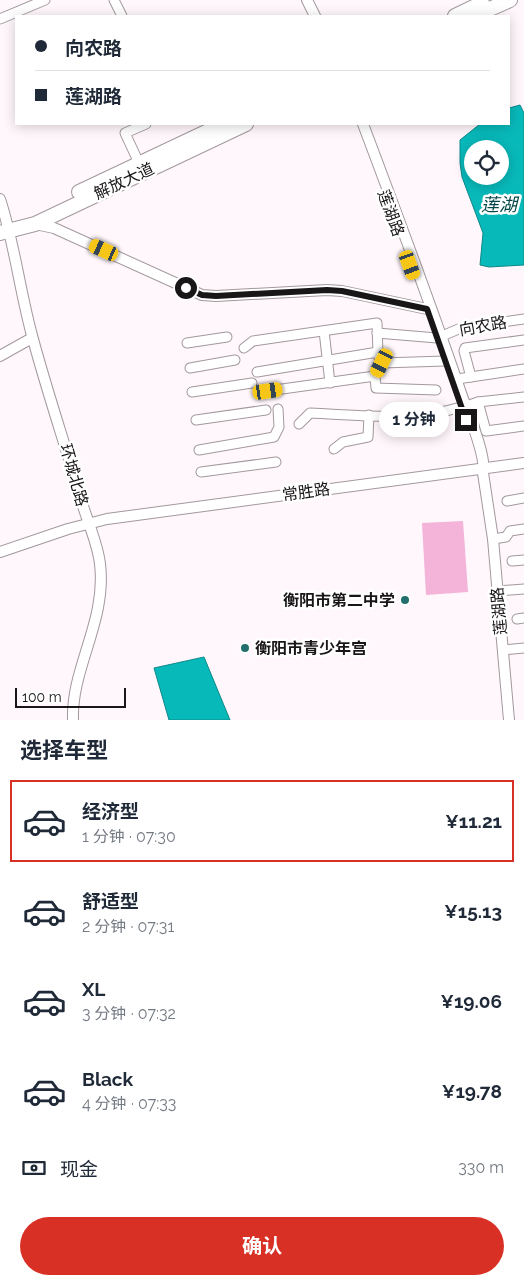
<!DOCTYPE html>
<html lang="zh">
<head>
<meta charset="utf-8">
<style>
  body { margin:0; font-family:Raleway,"Noto Sans SC",sans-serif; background:#f2f2f3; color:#1f2937; height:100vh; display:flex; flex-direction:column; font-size:19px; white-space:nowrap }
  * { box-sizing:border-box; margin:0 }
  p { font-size:16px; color:#747a83 }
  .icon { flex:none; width:28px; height:28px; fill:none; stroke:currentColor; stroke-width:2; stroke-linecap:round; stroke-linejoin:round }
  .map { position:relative; height:720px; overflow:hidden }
  .details { display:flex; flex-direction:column; background:#fff; flex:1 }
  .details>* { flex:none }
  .top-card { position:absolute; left:15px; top:15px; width:495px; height:110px; border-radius:0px; box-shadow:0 2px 12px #0003; display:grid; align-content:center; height:110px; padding:0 20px; background:#fff }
  .controls { position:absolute; left:464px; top:140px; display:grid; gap:10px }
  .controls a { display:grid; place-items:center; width:45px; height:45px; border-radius:50%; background:#fff; box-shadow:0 2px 12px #0003; font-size:25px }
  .scale { position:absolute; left:15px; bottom:12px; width:111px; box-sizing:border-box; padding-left:5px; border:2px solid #191618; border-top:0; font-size:14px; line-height:18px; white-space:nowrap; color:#191618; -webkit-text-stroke:4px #fff; paint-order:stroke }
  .end { position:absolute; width:22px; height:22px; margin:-11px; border:6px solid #191618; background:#fff; box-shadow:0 0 0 2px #fff }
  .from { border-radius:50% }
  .bubble { position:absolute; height:35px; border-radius:18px; background:#fff; box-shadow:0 2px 12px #0003; font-size:16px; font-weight:700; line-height:35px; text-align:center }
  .car { position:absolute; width:15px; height:30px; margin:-15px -8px; border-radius:6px; box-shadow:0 0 4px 1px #0007; background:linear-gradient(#f5c518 24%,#345 0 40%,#f5c518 0 76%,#345 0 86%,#f5c518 0) }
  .top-card b { display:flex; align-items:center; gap:18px; height:48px; font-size:19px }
  .top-card b+b { border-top:1px solid #e0e1e3 }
  .top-card i { width:12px; height:12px; background:#1f2937 }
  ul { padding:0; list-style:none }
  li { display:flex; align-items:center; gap:15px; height:82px; margin:0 10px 8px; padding:0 10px; border:2px solid transparent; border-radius:0px }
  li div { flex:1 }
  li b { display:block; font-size:19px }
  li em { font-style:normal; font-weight:700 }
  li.current { border-color:#d93025 }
  li>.icon { width:45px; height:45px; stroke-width:1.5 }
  h2 { padding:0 20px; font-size:22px; line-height:60px }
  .pay { display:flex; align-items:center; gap:12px; height:55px; padding:0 20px; font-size:19px }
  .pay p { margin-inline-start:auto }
  .action { display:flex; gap:10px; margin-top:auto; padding:10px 20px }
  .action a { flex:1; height:58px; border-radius:30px; background:#d93025; color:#fff; font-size:20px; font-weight:700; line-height:58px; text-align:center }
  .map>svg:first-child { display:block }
</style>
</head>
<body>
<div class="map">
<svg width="524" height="720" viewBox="0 0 524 720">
  <rect width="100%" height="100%" fill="#fff7fb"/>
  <path fill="#f4b3d8" d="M463,521L468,592L426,595L422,523Z"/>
  <g fill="#08b9ba" stroke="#0d8889" fill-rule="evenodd">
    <path d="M520,105L524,113V265L489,267L480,265L483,233L462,177L460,163V140L480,124H509V108ZM472,149H500V176H472Z"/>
    <path d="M204,657L230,720H169L154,668Z"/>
  </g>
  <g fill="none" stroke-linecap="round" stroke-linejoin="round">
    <g stroke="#a2989d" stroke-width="11">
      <g id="minor">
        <path d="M114,0L122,16"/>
        <path d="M0,19L45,0"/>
        <path d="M139,163L125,133L146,124"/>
        <path d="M324,331L330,383"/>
        <path d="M377,333L437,338"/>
        <path d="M442,336L461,328L524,319"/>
        <path d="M187,343L227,337"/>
        <path d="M244,348L253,341L377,323L378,355L382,363L375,376L376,388L436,390"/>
        <path d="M382,363L445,361"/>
        <path d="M190,368L235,360"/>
        <path d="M257,372L378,352"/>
        <path d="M471,377L464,351L465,348L524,340"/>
        <path d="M457,379L524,369"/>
        <path d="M268,391L375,376"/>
        <path d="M192,392L252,383"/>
        <path d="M478,402L486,431L524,426"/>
        <path d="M466,406L478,402L524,397"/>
        <path d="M196,420L266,410"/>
        <path d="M299,424L310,413C360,415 413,422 461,407"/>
        <path d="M334,449L343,442L368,437L369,415"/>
        <path d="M199,450L274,437L279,427L278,409"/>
        <path d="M201,472L276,462"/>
        <path d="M507,501L524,498"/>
        <path d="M493,539L506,537L510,531L524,529"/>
        <path d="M512,561L524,560"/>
        <path d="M498,591L524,589"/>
        <path d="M517,619L524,618"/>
        <path d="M503,650L524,648"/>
      </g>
    </g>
    <g stroke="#a2989d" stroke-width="12">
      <g id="tertiary">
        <path d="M307,0L315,16"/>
        <path d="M363,124C397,214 431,305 462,396C468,413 487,457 483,473L493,539L509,720"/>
        <path d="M0,199C15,245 20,293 33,339C48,395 67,450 83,506C89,525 98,545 100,564C107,621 71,668 73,720"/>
        <path d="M35,224L54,228L202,295L216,296L327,290L342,291L427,309"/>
        <path d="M0,356L32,338"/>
        <path d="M0,552L68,529L107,519L524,463"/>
      </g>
    </g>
    <g stroke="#a2989d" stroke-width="16">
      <g id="trunk">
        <path d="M455,16L482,3"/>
        <path d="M474,16L510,0"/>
        <path d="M79,192L223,124"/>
        <path d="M0,233L35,224L246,124"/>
      </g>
    </g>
    <use href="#minor" stroke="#fff" stroke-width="9"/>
    <use href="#tertiary" stroke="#fff" stroke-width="10"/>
    <use href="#trunk" stroke="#fff" stroke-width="14"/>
  </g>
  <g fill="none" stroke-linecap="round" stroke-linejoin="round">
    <path stroke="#191618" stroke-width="6" d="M186,288L202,295L216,296L327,290L342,291L427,309L466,420"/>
  </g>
  <g fill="#236f6f" stroke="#fff" stroke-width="2">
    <circle cx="405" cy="600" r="5"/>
    <circle cx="245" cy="648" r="5"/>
  </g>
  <g text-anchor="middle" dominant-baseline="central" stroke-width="5" stroke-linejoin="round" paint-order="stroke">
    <g font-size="16" fill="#191618" stroke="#fff">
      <text transform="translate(124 181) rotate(-25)">解放大道</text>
      <text transform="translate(391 213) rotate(70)">莲湖路</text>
      <text transform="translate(483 326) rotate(-10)">向农路</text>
      <text transform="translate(74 475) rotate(74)">环城北路</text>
      <text transform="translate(306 492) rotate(-8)">常胜路</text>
      <text transform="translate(499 611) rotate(-95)">莲湖路</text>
    </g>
    <g font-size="16" font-weight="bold" fill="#191618" stroke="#fff" text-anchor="end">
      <text x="395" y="600">衡阳市第二中学</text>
      <text x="255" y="648" text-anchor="start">衡阳市青少年宫</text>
    </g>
    <g font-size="18" font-style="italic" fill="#044748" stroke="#fff">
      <text x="499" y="204">莲湖</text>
    </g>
  </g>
</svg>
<div class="controls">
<a><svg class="icon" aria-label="locate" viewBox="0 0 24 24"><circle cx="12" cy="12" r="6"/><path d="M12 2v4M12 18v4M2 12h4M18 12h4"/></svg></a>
</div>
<div class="scale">100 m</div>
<i class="end from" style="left:186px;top:288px"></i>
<i class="end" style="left:466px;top:420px"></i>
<div class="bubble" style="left:379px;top:402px;width:70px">1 分钟</div>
<i class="car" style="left:104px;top:250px;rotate:294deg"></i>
<i class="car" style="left:410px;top:265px;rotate:160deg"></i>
<i class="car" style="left:382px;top:363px;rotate:207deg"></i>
<i class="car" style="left:268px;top:391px;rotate:82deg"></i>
<div class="top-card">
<b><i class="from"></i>向农路</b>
<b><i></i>莲湖路</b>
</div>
</div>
<section class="details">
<h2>选择车型</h2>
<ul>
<li class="current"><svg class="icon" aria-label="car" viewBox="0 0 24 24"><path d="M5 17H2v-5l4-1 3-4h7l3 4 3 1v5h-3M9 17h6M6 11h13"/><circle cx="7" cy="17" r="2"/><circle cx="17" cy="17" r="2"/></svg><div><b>经济型</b><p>1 分钟 · 07:30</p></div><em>¥11.21</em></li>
<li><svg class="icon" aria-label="car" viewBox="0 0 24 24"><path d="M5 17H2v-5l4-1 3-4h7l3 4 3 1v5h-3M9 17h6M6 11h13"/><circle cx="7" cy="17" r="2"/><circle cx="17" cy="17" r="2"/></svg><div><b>舒适型</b><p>2 分钟 · 07:31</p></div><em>¥15.13</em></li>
<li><svg class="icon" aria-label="car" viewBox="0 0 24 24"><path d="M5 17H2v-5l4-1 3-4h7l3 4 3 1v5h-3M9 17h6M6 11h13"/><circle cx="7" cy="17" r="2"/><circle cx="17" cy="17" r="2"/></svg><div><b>XL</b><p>3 分钟 · 07:32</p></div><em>¥19.06</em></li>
<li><svg class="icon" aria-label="car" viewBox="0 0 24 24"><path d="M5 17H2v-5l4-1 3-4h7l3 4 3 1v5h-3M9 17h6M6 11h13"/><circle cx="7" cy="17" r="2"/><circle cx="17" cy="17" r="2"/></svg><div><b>Black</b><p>4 分钟 · 07:33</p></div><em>¥19.78</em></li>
</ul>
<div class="pay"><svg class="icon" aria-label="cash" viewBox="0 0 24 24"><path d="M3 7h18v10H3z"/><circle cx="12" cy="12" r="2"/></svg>现金<p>330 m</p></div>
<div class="action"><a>确认</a></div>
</section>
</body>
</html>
